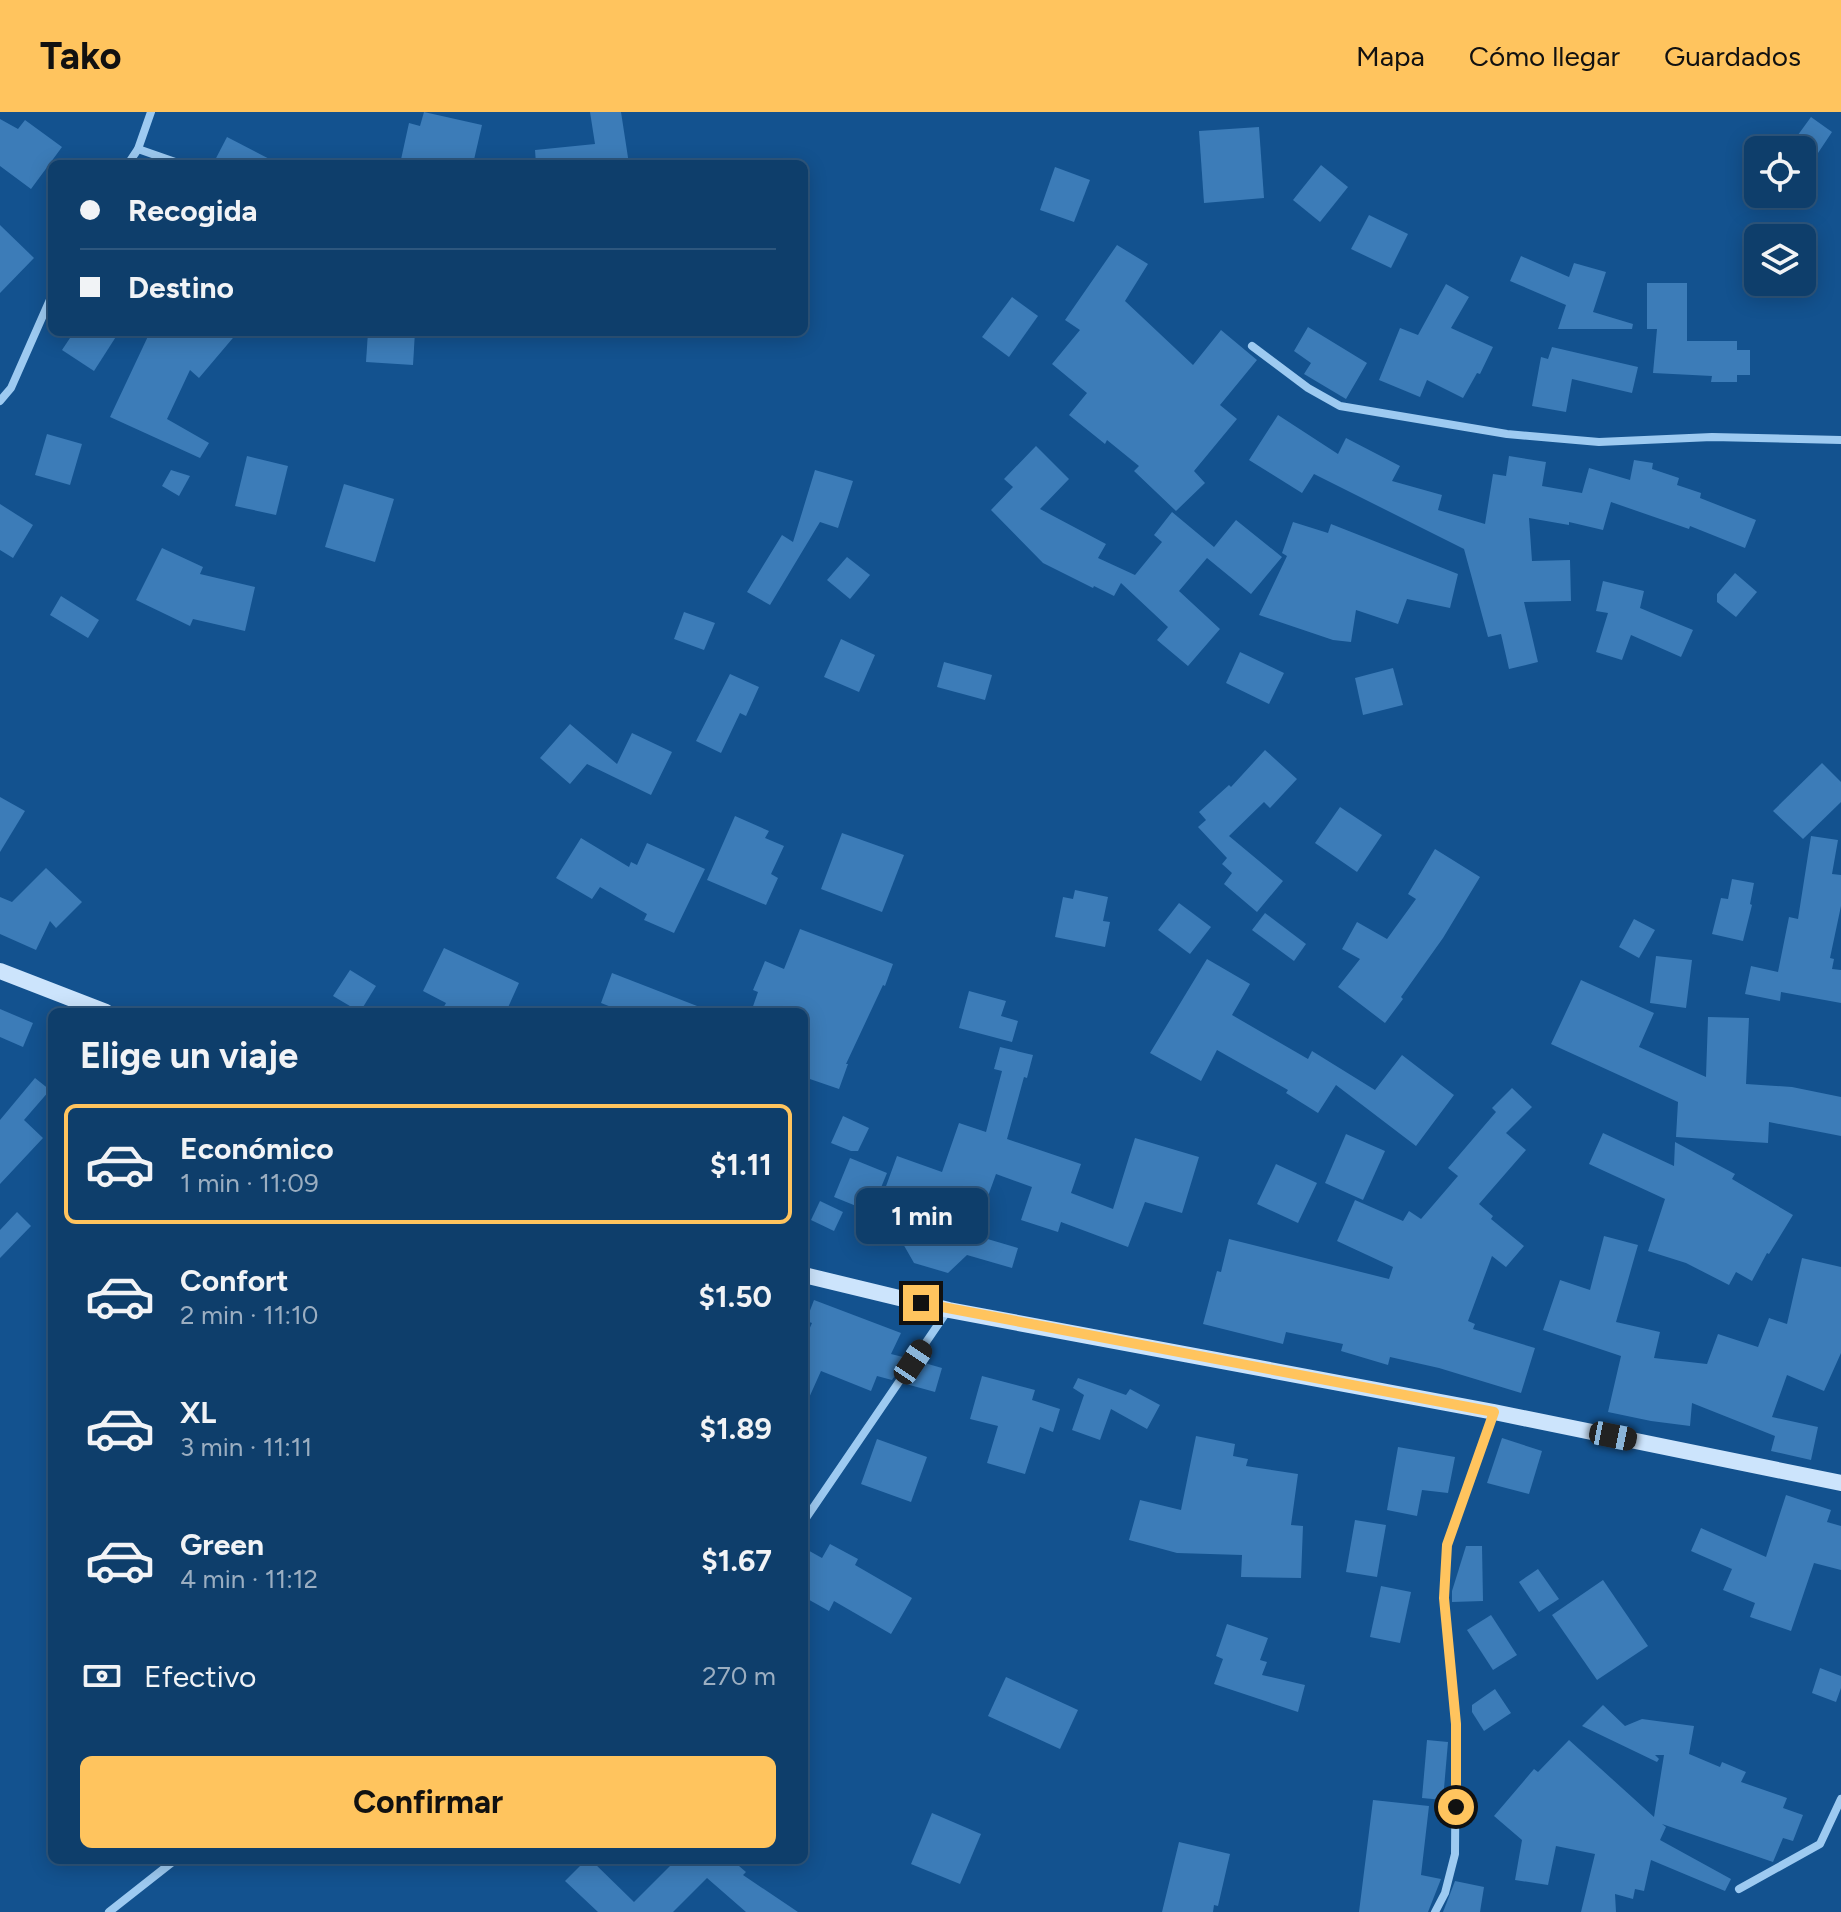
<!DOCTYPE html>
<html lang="es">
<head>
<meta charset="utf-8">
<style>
  body { margin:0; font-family:Figtree,sans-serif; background:#174571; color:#f1f3f6; height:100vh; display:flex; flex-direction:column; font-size:30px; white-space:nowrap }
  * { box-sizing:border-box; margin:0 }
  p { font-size:26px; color:#9baec1 }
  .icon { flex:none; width:44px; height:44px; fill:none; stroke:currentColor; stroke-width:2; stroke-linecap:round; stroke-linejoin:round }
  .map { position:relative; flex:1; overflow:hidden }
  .details { position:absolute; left:48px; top:896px; width:760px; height:856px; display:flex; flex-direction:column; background:#0e3e6b; border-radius:12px; box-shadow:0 4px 20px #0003,0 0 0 2px #2e577e }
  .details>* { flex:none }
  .top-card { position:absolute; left:48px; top:48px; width:760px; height:176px; border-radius:12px; box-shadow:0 4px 20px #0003,0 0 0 2px #2e577e; display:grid; align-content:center; height:176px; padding:0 32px; background:#0e3e6b }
  .buttons { position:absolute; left:1744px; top:24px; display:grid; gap:16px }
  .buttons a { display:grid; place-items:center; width:72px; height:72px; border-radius:12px; background:#0e3e6b; box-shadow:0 4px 20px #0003,0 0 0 2px #2e577e; font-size:40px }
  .end { position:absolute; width:36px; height:36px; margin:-18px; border:10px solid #ffc45e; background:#111; box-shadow:0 0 0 4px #111 }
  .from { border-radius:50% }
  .bubble { position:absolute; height:56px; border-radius:12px; background:#0e3e6b; box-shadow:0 4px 20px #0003,0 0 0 2px #2e577e; font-size:26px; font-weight:700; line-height:56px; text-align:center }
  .car { position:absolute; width:24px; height:48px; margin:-24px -12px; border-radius:10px; box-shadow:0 0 6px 2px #0007; background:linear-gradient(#222 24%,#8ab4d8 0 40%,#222 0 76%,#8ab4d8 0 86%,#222 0) }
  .top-card b { display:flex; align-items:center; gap:28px; height:76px; font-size:30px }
  .top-card b+b { border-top:2px solid #2e577e }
  .top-card i { width:20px; height:20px; background:#f1f3f6 }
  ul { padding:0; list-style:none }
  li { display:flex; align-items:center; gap:24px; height:120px; margin:0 16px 12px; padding:0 16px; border:4px solid transparent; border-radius:12px }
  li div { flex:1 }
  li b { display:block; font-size:30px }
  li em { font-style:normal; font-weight:700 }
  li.on { border-color:#ffc45e }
  li>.icon { width:72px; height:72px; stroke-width:1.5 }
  h2 { padding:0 32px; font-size:36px; line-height:96px }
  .pay { display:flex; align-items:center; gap:20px; height:88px; padding:0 32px; font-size:30px }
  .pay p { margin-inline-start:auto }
  .cta { display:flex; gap:16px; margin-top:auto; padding:16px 32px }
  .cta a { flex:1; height:92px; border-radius:12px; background:#ffc45e; color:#111; font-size:32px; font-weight:700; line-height:92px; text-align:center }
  header { display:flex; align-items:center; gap:48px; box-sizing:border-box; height:112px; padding:0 40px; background:#ffc45e; color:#111 }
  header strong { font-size:38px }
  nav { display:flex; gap:44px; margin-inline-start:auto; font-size:28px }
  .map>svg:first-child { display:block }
</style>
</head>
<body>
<header>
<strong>Tako</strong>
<nav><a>Mapa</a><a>Cómo llegar</a><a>Guardados</a></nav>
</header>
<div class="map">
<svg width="1841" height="1800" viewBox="0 0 1841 1800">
  <rect width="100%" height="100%" fill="#13528f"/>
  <g fill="#3c7cb8">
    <path d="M424,0L482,13L473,52H400L409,11L420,14Z"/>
    <path d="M590,0H621L629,52H536L535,38L595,32Z"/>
    <path d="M1811,5L1832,20L1802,65V38H1787Z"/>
    <path d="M0,7L18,17L25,8L62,35L31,77L0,54Z"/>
    <path d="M1259,15L1264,86L1204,91L1199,19Z"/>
    <path d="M227,25L279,52H213Z"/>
    <path d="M1321,53L1348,75L1320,110L1293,88Z"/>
    <path d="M1055,55L1090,68L1074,110L1040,98Z"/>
    <path d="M1369,103L1408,122L1391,156L1351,137Z"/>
    <path d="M0,113L34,146L0,181Z"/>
    <path d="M1117,133L1148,152L1125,189L1193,253L1221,218L1257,248L1220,293L1237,307L1194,359L1205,371L1176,399L1134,359L1139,354L1107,328L1105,332L1069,303L1087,281L1052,252L1080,218L1065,208Z"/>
    <path d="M1521,144L1569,165L1574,151L1606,160L1593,200L1633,212L1632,217H1558L1566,193L1510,169Z"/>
    <path d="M1647,171H1687V229H1737V238H1750V263H1737V270H1711L1712,264L1653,261L1657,217H1647Z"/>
    <path d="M1446,172L1469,185L1451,216L1493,235L1480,262L1477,261L1463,286L1427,268L1420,285L1379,268L1400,216L1418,223Z"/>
    <path d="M1012,185L1038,204L1009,245L982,225Z"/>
    <path d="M1308,215L1367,251L1346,287L1304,262L1311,251L1294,239Z"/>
    <path d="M74,220H119L94,259L62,238Z"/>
    <path d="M150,220H238L199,266L190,258L167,307L209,331L200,346L110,305Z"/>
    <path d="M368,220H415L413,253L366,250Z"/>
    <path d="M1552,235L1638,255L1632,281L1572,267L1566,300L1532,294L1541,245L1548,247Z"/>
    <path d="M1278,303L1338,342L1346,326L1400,354L1392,369L1442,383L1438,398L1485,412L1493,362L1506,364L1509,344L1546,350L1542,374L1582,381L1589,356L1630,368L1634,348L1653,351L1652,357L1679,366L1677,373L1701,381L1700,386L1756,408L1745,436L1690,414L1689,417L1611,390L1603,418L1569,410V413L1529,406L1532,449L1570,448L1571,489L1524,490L1538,550L1509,557L1501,522L1488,525L1464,437L1314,362L1302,381L1249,348Z"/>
    <path d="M47,322L82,332L70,373L35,363Z"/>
    <path d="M1036,334L1069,367L1040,397L1106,432L1098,446L1135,463L1162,430L1154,423L1172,400L1214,435L1236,408L1282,445L1251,482L1207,446L1179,479L1220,517L1188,554L1157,528L1168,515L1121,471L1114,484L1094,474L1093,476L1043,451L991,398L1013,375L1004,367Z"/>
    <path d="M247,344L288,354L276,403L235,394Z"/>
    <path d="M171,358L190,364L179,384L162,374Z"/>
    <path d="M815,358L853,369L838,416L820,410L770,493L747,480L782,423L793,430Z"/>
    <path d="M344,372L394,387L375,450L325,435Z"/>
    <path d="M0,392L33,413L13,446L0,438Z"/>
    <path d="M1293,410L1328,421L1331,412L1458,462L1450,496L1407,487L1398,512L1356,498L1351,530L1333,528L1259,503L1287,444L1282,441Z"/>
    <path d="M162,436L203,455L200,462L255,475L245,519L193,507L190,514L136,488Z"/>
    <path d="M847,445L870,463L850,487L827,468Z"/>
    <path d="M1735,461L1757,480L1736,505L1717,490V482Z"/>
    <path d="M1603,469L1644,479L1640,496L1693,518L1681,545L1631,523L1622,548L1596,540L1608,501L1596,499Z"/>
    <path d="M61,484L99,508L88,526L50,503Z"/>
    <path d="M684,500L715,511L704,538L674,527Z"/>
    <path d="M841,527L875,543L859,580L824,565Z"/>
    <path d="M1240,540L1284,561L1269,592L1226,571Z"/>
    <path d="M944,550L992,563L985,588L937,575Z"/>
    <path d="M1393,556L1403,593L1363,603L1355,566Z"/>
    <path d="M730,562L759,575L746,604L740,601L721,641L696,629Z"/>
    <path d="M570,612L617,652L632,621L672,640L651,683L587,652L570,672L540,646Z"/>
    <path d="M1265,638L1297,667L1270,696L1264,690L1229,724L1283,769L1257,800L1224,772L1232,761L1222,752L1227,746L1198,715L1206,708L1199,700L1229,673L1231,675Z"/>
    <path d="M1822,651L1841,670V690L1803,727L1773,699Z"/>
    <path d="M0,685L25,699L0,740Z"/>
    <path d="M1340,695L1382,723L1357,760L1315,731Z"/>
    <path d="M735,704L769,719L765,726L784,734L771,762L778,766L766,793L707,768Z"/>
    <path d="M842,721L904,743L882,800L821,777Z"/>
    <path d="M1811,724L1838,728L1832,762L1841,763V794L1830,846L1834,847L1832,857L1841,858V891L1781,880L1780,889L1745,882L1751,854L1778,860L1789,805L1798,807Z"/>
    <path d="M581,726L629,755L631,750L637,753L647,731L705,757L674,821L644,808L647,802L600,775L592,787L556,766Z"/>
    <path d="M1435,737L1480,765L1443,826L1401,885L1403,887L1385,911L1338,875L1360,847L1342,837L1357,810L1387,827L1416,787L1408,782Z"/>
    <path d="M46,756L82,790L56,816L50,809L36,838L0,822V785L12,790Z"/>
    <path d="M1732,767L1754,771L1750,792L1752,793L1743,829L1712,822L1721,786L1728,787Z"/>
    <path d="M1075,778L1108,785L1103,809L1110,810L1105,835L1055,825L1063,785L1073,787Z"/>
    <path d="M1179,791L1211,815L1190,842L1158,818Z"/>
    <path d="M1265,801L1306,832L1294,849L1252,818Z"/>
    <path d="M1634,807L1655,818L1639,846L1619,835Z"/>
    <path d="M800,817L893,852L885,874L883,873L846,952H848L839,977L804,965V900H751L758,880L753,878L765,849L784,857Z"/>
    <path d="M444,836L519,871L506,900H441L446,891L423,879Z"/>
    <path d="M1656,844L1692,848L1686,896L1650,891Z"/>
    <path d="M1207,847L1250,872L1232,903L1308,947L1312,939L1375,978L1402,943L1454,983L1416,1034L1336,973L1318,1001L1286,981L1288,978L1217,938L1201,969L1150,941Z"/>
    <path d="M350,858L376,874L360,900L333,884Z"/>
    <path d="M612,861L710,899L709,900H624L601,891Z"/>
    <path d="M1581,868L1654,901L1639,935L1706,965L1708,905L1749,906L1746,972L1792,975L1841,985V1024L1769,1010L1768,1031L1676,1025L1678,990L1551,932Z"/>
    <path d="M969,879L1006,889L1001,904L1018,909L1012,930L959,916Z"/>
    <path d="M0,897L33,911L23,935L0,925Z"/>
    <path d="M1000,935L1033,943L1027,966L1024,965L1007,1027L1081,1052L1071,1081L1113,1097L1135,1026L1199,1045L1182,1101L1145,1090L1128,1135L1061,1110L1058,1120L1021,1108L1032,1075L996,1062L974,1123L1018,1136L1012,1156L967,1143L948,1161L914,1151L902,1130L917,1088L885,1077L897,1044L942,1060L959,1011L986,1020L1002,959L994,957Z"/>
    <path d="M35,966L50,978L24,1008L43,1026L0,1072V1008Z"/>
    <path d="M1512,976L1532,995L1506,1021L1526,1038L1479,1092L1493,1104L1491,1107L1524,1134L1506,1155L1492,1144L1468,1209L1475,1212L1473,1217L1535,1236L1521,1281L1439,1256L1390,1245L1388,1253L1341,1239L1343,1232L1286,1220L1283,1232L1203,1212L1217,1159L1221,1160L1229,1127L1389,1167L1393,1155L1337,1129L1355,1088L1403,1109L1409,1099L1421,1107L1458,1064L1448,1056L1496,1000L1492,996Z"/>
    <path d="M843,1004L869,1016L858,1039H851L831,1031Z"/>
    <path d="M1603,1021L1674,1054L1675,1030L1735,1062L1732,1067L1793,1103L1769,1142L1767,1141L1752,1169L1736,1160L1729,1173L1686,1151L1648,1139L1665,1087L1589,1052Z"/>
    <path d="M1346,1022L1385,1039L1363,1088L1325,1071Z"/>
    <path d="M850,1046L887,1061L871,1100L834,1085Z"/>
    <path d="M1276,1052L1317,1071L1298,1111L1257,1092Z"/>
    <path d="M820,1089L843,1100L834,1119L811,1108Z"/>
    <path d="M17,1100L31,1114L0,1146V1118Z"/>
    <path d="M1604,1124L1638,1133L1616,1210L1660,1220L1654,1246L1707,1252L1718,1222L1758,1235L1769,1206L1787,1212L1802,1146L1841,1155V1241L1824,1279L1787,1263L1772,1305L1818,1315L1811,1348L1771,1339L1775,1324L1692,1291L1690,1314L1651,1309L1608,1300L1621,1244L1543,1218L1560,1168L1590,1178Z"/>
    <path d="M814,1188L901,1221L891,1242L907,1246L892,1268L877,1264L871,1279L821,1259L804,1297V1229L812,1211L806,1209Z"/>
    <path d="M921,1250L942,1256L935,1280L906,1272Z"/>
    <path d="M982,1264L1035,1278L1032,1288L1060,1297L1053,1320L1040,1315L1025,1362L987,1351L998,1314L970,1307Z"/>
    <path d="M1078,1266L1126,1283L1130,1277L1160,1293L1147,1317L1111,1297L1100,1328L1072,1318L1084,1283L1073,1276Z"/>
    <path d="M1196,1324L1235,1332L1233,1344L1248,1347L1246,1354L1298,1362L1291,1413L1303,1414L1301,1466L1241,1465L1242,1443L1177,1441L1129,1428L1140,1388L1181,1398Z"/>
    <path d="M1502,1326L1542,1339L1529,1382L1487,1371Z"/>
    <path d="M877,1327L927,1345L911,1390L861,1372Z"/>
    <path d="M1398,1335L1455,1345L1448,1381L1422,1378L1417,1404L1387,1398Z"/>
    <path d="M1786,1383L1831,1398L1827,1410L1841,1414V1458L1814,1451L1791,1519L1750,1505L1755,1491L1723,1478L1732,1457L1691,1439L1701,1416L1766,1445Z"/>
    <path d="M1355,1408L1386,1413L1377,1465L1346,1460Z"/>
    <path d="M830,1432L858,1447L855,1453L912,1486L891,1522L834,1489L829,1499L804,1485V1436L822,1446Z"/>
    <path d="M1466,1434H1482L1483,1489L1452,1490V1479Z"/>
    <path d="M1538,1457L1559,1487L1539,1500L1519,1470Z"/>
    <path d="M1603,1468L1648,1534L1597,1568L1552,1503Z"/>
    <path d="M1381,1474L1411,1480L1400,1531L1370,1525Z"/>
    <path d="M1491,1503L1517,1543L1493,1558L1467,1518Z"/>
    <path d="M1227,1512L1268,1526L1260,1548L1267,1550L1262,1563L1305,1573L1298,1600L1214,1572L1223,1547L1216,1544Z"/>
    <path d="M1820,1556L1841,1564V1576L1836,1590L1812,1581Z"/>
    <path d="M1006,1565L1078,1598L1060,1637L988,1604Z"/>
    <path d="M1495,1577L1511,1601L1484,1619L1472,1600V1593Z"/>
    <path d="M1603,1593L1625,1614L1642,1607L1694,1614L1689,1642L1720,1655L1722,1650L1746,1660L1741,1670L1787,1686L1783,1696L1803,1703L1793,1729L1783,1726L1773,1750L1662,1712L1666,1715L1660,1728L1731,1767L1725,1779L1651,1748L1644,1779L1635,1777L1633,1787L1615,1782L1616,1800H1581L1595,1742L1556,1734L1548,1773L1515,1768L1522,1728L1494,1704L1534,1657L1538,1660L1569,1628L1654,1705L1664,1643H1655L1659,1647L1657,1650L1582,1614Z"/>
    <path d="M1427,1628L1448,1630L1443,1688L1422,1686Z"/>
    <path d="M1373,1688L1429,1694L1421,1763L1441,1767L1428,1800H1359Z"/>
    <path d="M932,1701L981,1722L960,1772L911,1752Z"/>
    <path d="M1179,1730L1230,1742L1218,1794L1214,1793L1213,1800H1162Z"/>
    <path d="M586,1748H591L634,1790L676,1748H732L746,1760L743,1763L798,1800H746L707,1766L673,1800H598L565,1769Z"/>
    <path d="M1455,1769L1484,1775L1480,1800H1443Z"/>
  </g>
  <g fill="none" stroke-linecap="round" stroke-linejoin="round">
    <g stroke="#9dcaf1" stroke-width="8">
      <path d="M138,37L181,52"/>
      <path d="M128,52L138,37L151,0"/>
      <path d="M1252,234L1308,276L1340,294L1507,322L1599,330L1712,325L1841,328"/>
      <path d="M0,289L11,276L52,183"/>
      <path d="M804,1409L948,1198"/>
      <path d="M1739,1777L1820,1732L1841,1687"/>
      <path d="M109,1800L175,1748"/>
      <path d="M1435,1800L1445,1781L1455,1742L1456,1612L1444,1486L1447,1433L1494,1301"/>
    </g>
    <g stroke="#cce4fc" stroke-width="16">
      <path d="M0,859L106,900"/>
      <path d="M804,1163L949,1198L1494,1300L1841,1371"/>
    </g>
  </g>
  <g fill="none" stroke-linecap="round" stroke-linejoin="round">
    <path stroke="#ffc45e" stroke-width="10" d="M921,1191L1494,1300L1447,1433L1444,1486L1456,1612V1695"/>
  </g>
</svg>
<div class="buttons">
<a><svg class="icon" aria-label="locate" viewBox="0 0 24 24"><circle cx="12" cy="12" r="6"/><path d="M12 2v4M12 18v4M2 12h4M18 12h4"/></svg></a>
<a><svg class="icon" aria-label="layers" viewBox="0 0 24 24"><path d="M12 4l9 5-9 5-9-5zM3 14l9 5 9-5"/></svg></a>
</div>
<i class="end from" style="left:1456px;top:1695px"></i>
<i class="end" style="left:921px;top:1191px"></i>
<div class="bubble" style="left:856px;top:1076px;width:132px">1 min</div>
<i class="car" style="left:913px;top:1250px;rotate:34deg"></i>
<i class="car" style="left:1613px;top:1324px;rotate:101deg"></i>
<div class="top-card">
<b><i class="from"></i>Recogida</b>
<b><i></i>Destino</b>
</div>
<section class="details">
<h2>Elige un viaje</h2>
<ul>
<li class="on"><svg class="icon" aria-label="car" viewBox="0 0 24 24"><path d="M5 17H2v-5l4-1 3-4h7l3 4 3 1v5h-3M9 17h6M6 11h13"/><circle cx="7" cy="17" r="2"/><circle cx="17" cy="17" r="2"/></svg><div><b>Económico</b><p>1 min · 11:09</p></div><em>$1.11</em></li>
<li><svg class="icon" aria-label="car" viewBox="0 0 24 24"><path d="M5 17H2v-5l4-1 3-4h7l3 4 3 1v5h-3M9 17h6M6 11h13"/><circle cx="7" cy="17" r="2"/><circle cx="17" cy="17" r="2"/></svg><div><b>Confort</b><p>2 min · 11:10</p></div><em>$1.50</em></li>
<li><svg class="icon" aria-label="car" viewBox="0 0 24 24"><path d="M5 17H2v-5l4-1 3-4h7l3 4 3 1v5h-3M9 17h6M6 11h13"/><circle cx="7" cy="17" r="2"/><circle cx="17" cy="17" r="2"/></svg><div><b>XL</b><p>3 min · 11:11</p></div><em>$1.89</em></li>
<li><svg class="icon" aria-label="car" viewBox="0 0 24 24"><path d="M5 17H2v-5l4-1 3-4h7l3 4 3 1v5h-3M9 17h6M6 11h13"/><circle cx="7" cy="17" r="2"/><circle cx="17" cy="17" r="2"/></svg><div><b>Green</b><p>4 min · 11:12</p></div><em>$1.67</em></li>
</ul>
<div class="pay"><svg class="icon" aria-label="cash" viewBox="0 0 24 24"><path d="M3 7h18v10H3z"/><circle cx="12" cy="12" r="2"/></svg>Efectivo<p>270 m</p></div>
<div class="cta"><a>Confirmar</a></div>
</section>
</div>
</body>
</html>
